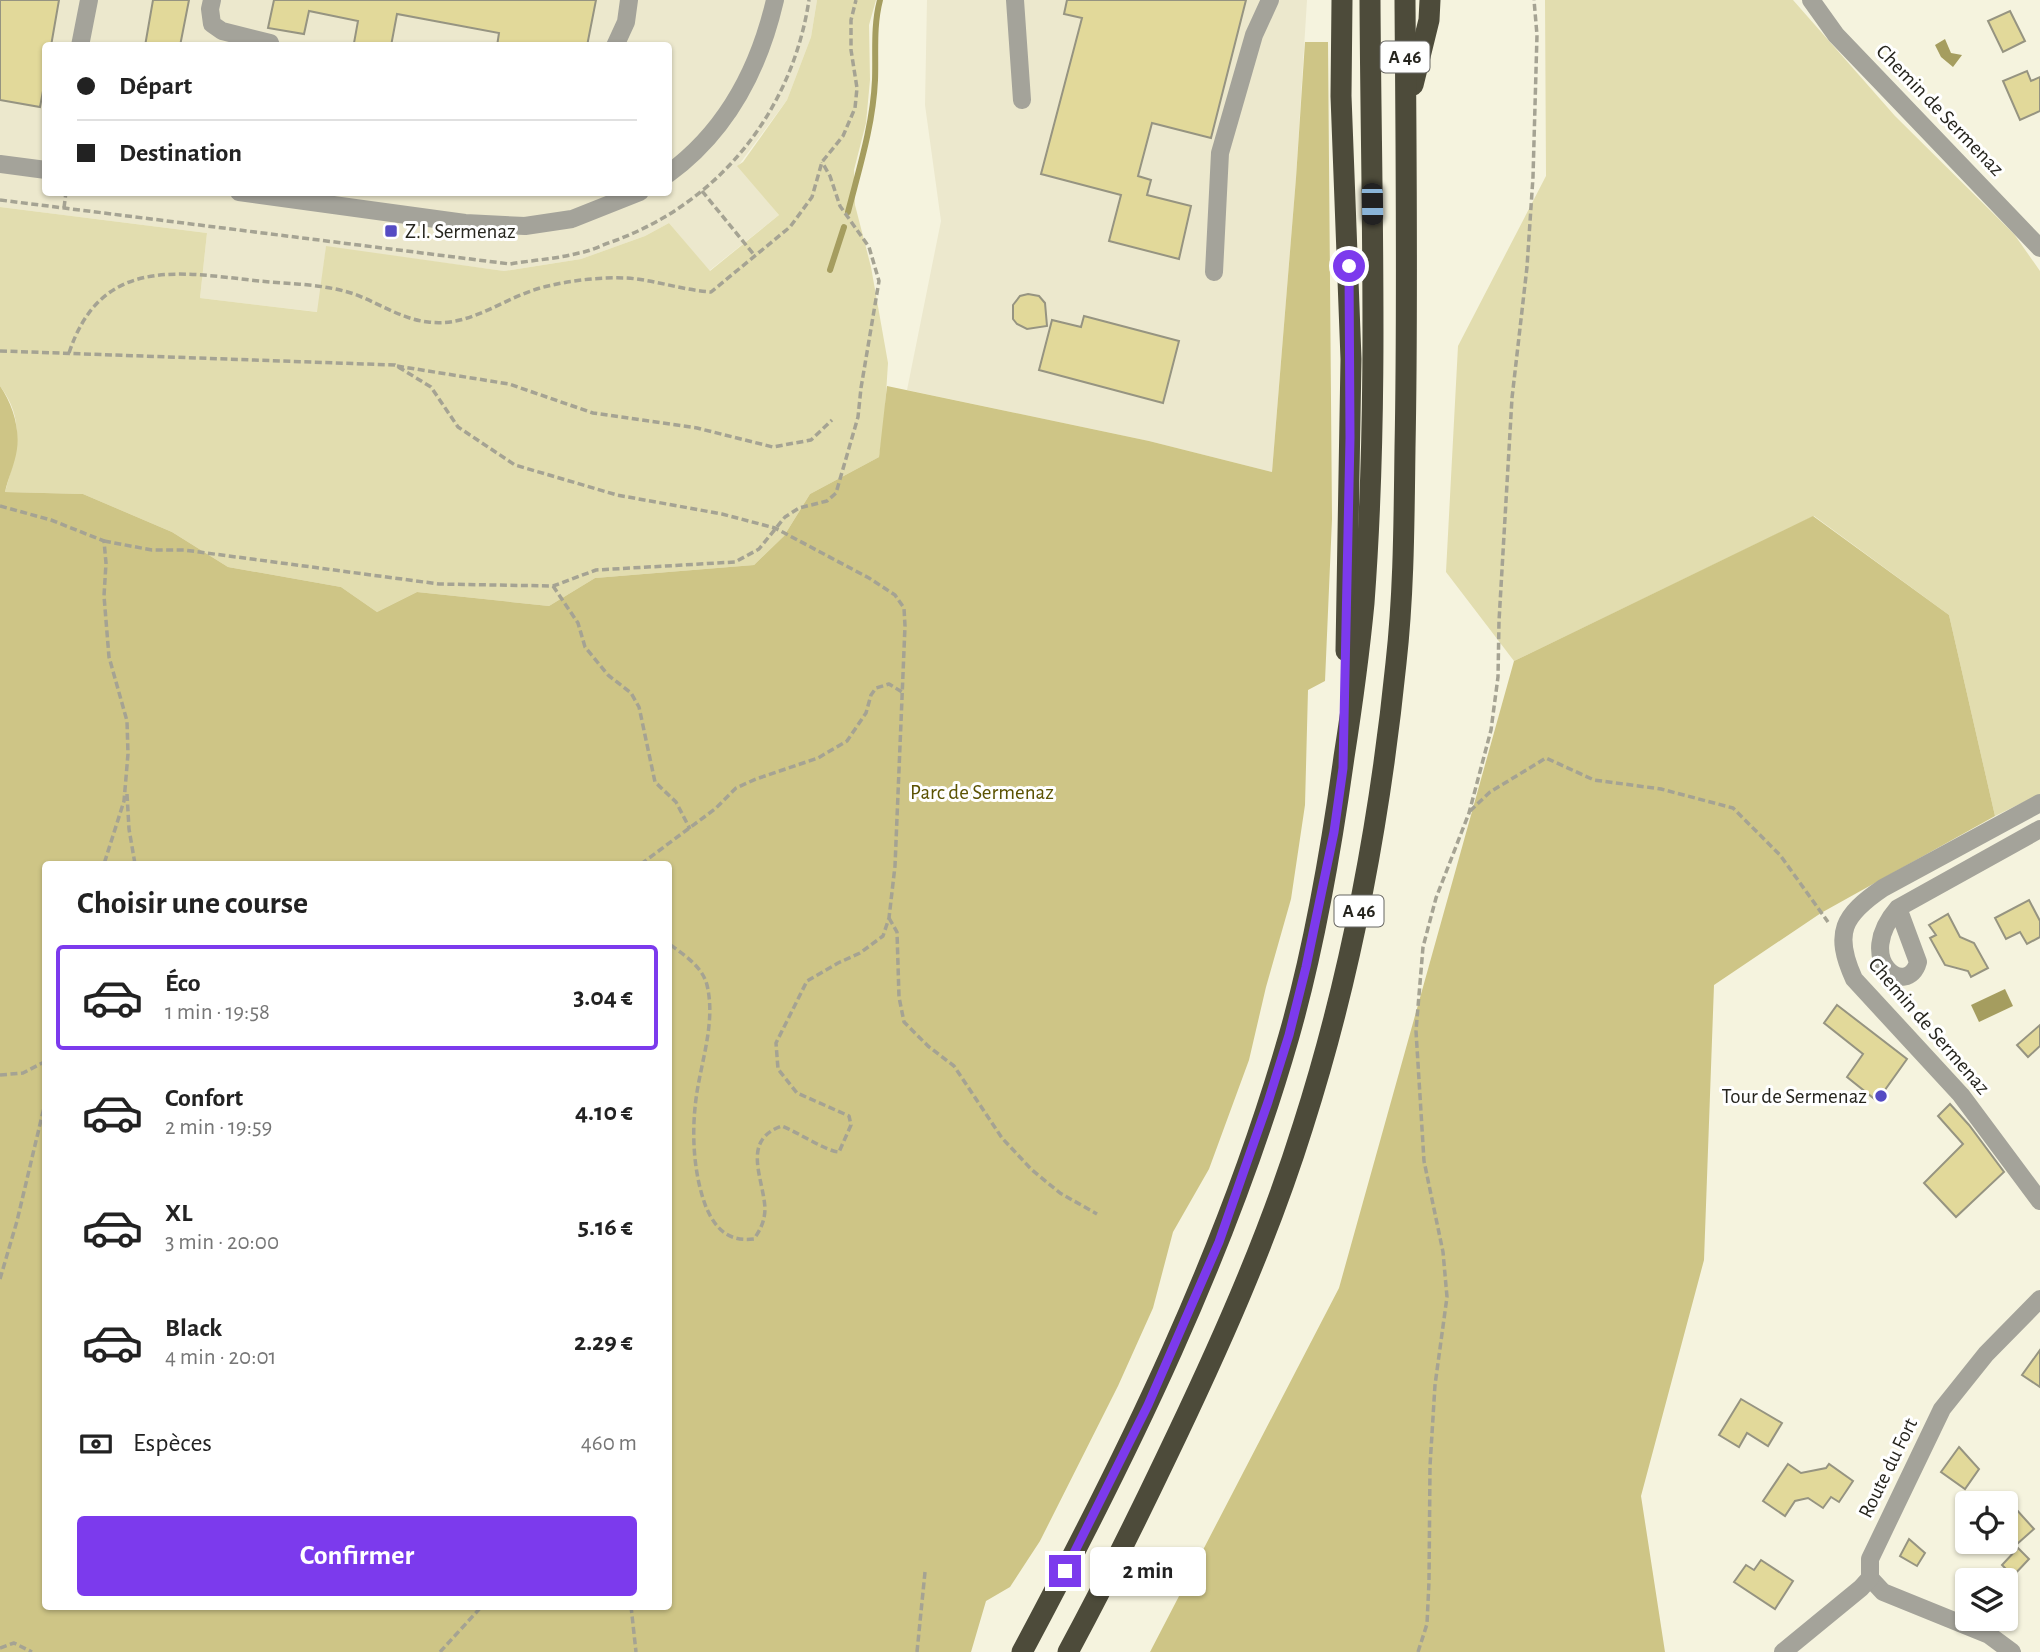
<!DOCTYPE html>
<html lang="fr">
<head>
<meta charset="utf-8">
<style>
  body { margin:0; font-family:"Alegreya Sans",sans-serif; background:#f2f2f2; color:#222; height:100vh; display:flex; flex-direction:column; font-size:26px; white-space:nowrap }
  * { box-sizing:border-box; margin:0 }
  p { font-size:23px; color:#767676 }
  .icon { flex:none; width:38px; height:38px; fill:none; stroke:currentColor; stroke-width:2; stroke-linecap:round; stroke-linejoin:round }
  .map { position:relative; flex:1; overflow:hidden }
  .details { position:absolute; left:42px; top:861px; width:630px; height:749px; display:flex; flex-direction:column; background:#fff; border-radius:7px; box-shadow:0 2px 5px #0004 }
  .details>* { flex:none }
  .top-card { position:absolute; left:42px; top:42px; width:630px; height:154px; border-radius:7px; box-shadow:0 2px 5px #0004; display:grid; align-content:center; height:154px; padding:0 35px; background:#fff }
  .buttons { position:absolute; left:1955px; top:1491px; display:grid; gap:14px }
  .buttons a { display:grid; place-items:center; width:63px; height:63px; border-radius:7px; background:#fff; box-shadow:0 2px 5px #0004; font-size:35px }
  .end { position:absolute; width:32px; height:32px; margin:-16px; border:9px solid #7c3aed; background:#fff; box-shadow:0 0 0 4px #fff }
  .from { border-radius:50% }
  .bubble { position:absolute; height:49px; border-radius:7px; background:#fff; box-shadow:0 2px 5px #0004; font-size:23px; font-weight:700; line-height:49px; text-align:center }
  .car { position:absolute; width:21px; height:42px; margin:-21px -10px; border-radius:9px; box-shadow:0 0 5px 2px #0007; background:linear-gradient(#222 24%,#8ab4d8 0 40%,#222 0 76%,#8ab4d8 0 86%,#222 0) }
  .top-card b { display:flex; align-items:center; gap:24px; height:66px; font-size:26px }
  .top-card b+b { border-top:2px solid #e0e0e0 }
  .top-card i { width:18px; height:18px; background:#222 }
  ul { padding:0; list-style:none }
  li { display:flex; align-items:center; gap:21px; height:105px; margin:0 14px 10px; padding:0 21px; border:4px solid transparent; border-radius:7px }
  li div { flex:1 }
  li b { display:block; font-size:26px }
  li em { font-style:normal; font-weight:700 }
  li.selected { border-color:#7c3aed }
  li>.icon { width:63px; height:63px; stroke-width:1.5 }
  h2 { padding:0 35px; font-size:32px; line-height:84px }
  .pay { display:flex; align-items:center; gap:18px; height:77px; padding:0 35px; font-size:26px }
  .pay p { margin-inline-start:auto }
  .action { display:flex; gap:14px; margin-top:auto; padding:14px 35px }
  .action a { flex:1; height:80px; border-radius:7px; background:#7c3aed; color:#fff; font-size:28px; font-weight:700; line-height:80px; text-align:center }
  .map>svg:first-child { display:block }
</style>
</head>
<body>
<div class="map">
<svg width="2040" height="1652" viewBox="0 0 2040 1652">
  <rect width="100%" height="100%" fill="#f5f3de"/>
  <g fill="#ece8cd" fill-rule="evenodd">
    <path d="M0,0H817L811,37L787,100L738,166L779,215L709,271L669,223L645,236L581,259L504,271L326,247L318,312L200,298L207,233L0,207ZM46,46H668V192H46Z"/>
    <path d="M927,0H1307L1296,178L1272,472L1149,441L907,390L941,221L925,105Z"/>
  </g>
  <g fill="#e2ddaf">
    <path d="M817,0H876L869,25L870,80L866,123L854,170L855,205L871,267L888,363L884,425L879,457L810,494L784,536L754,565L595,578L549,606L417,592L377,612L341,587L228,567L172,532L83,494L5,492C16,453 27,422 0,386V207L207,233L200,298L317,312L326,246L504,271L581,259L645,236L669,223L710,271L779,215L737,166L743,162L787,100L811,37Z"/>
    <path d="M1545,0H1793L1895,116L2014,234L2040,271V794L1995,816L1949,615L1814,516L1514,661L1446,572L1458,346L1546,176Z"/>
  </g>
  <g fill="#cec586" fill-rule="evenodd">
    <path d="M1305,42H1328L1332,519L1325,681L1308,690L1305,805L1291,899L1266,987L1249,1060L1209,1169L1173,1232L1153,1308L1118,1386L1040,1541L1010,1587L986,1601L971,1652H0V386C12,403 20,428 17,449C15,464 8,478 5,492L83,494L172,532L228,567L341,587L377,612L417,592L549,606L595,578L754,565L784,536L810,494L879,457L887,386L1149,441L1272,472L1296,178ZM46,864H668V1606H46Z"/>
    <path d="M1813,516L1949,615L1995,816L1821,913L1714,985L1704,1260L1641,1496L1665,1652H1150L1339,1288L1514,661Z"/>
  </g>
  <g fill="#a59d5f">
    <path d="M1945,39L1951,53L1962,55L1953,67L1941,57L1935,45Z"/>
    <path d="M2005,989L2013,1006L1979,1022L1971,1005Z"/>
  </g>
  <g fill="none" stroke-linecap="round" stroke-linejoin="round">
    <g stroke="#a59d5f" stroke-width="6">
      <path d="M848,212C859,169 873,125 875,80C876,53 873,27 880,0"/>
      <path d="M830,270L844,227"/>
    </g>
  </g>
  <g fill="#e2d99a" stroke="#969481" stroke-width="2">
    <path d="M0,0H59L51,46H46V75L40,107L0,100Z"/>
    <path d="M153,0H189L180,46H145Z"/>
    <path d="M274,0H596L587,46H497L499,33L397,14L391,46H366L354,43L358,21L309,11L304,34L268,28Z"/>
    <path d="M1067,0H1246L1211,138L1152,123L1138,176L1151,180L1147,195L1191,206L1179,259L1109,241L1121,195L1041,174L1082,18L1064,14Z"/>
    <path d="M2010,11L2025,41L2003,52L1988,21Z"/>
    <path d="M2027,71L2031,81L2040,77V111L2020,120L2003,81Z"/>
    <path d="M1028,294L1039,296L1045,303L1047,326L1027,329L1017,324L1013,319V305L1020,296Z"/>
    <path d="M1084,316L1179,341L1163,403L1039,370L1052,320L1081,327Z"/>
    <path d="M2029,900L2040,921V937L2027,944L2020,932L2006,939L1995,918Z"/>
    <path d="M1948,914L1960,937L1974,943L1988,968L1971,977L1968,971L1945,965L1930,938L1936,935L1929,925Z"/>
    <path d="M1837,1005L1907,1059L1877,1101L1847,1077L1863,1054L1824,1023Z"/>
    <path d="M2040,1025V1046L2028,1057L2017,1045Z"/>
    <path d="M1950,1104L1969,1125L2004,1172L1956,1217L1924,1183L1963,1144L1938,1116Z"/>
    <path d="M2040,1350V1387L2022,1375Z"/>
    <path d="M1741,1399L1782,1423L1768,1446L1747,1433L1739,1447L1719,1435Z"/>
    <path d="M1959,1447L1979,1469L1965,1489L1941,1472Z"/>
    <path d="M1788,1464L1801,1473L1826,1468L1829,1464L1853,1481L1839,1502L1831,1497L1823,1508L1808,1498L1795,1501L1785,1516L1763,1501Z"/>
    <path d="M2006,1498L2034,1529L2017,1544L2006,1531Z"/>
    <path d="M1909,1539L1925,1553L1917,1566L1900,1556Z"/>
    <path d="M2018,1548L2029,1559L2013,1576L2002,1565Z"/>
    <path d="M1761,1560L1793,1581L1775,1609L1734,1582L1746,1565L1754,1570Z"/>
  </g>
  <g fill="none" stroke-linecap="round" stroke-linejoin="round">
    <g stroke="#a5a393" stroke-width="3.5" stroke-dasharray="7 3.5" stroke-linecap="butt">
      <path d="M702,191L755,256"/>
      <path d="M0,200L510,264C533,260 556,259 579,253C591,251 602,245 614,241C720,202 792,111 809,0"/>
      <path d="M64,208L66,192"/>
      <path d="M0,351L395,365L431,387L458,427L515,465L617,495L722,514L775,528L869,578L895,595L904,608L905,626L895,866L889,918L883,936L860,953L838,963L807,981L776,1043L778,1069L797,1093L849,1116L851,1125L839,1152C828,1152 795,1131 782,1126C741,1140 763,1177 765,1208C765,1220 761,1229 754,1239C729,1242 716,1230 706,1207C692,1170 691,1125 698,1086C704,1053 715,1018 707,985C702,966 684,955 668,943"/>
      <path d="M69,353C101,256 178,272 259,281C290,284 325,284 354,294C379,303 401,319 428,322C472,328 506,295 548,286C573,280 601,277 627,278C655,280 682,290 711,292L790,227L812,197L822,162L843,136L855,108L857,88L851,50V20L856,0"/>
      <path d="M397,366L509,384L593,413L697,428L773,447L811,440L832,420"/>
      <path d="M0,506L51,520L104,541L106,563L104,596L109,657L127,721L128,754L124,801L104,864"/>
      <path d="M104,541L152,550H184L439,584L553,586L596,570L735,562L759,549L785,517L799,508L827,501L836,493L858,417L861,388L879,281L869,247L840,206L830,176L822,162"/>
      <path d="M553,586L578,623L585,647L608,675L631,693L639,707L655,782L676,802L690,829"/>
      <path d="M127,794L129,829L135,864"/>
      <path d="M1470,811L1490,792L1546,758L1594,780L1661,789L1733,808L1780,855L1828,922"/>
      <path d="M641,864L715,809L736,788L756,779L818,758L847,741L866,713L871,695L876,688L889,684L902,692"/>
      <path d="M889,918L897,932L899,997L904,1022L928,1046L954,1066L1002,1138L1032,1170L1060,1193L1097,1214"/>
      <path d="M0,1075L23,1073L46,1061"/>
      <path d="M0,1279L17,1221L46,1099"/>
      <path d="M631,1606L636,1652"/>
      <path d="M0,1648L14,1643L32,1652"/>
      <path d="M440,1652L482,1606"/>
      <path d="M917,1652L925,1572"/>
      <path d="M1418,1652L1427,1624L1429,1582L1430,1466L1435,1385L1447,1297L1443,1252L1424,1161L1416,1031L1423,947L1436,898L1469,813L1491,730L1498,677L1499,621L1512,398L1527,267L1533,177L1537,35L1534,0"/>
    </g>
    <g stroke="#a4a39a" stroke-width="18">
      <path d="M212,0L210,9L212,24L222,31L270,43L271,46"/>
      <path d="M1015,0L1022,100"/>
      <path d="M1811,0L1836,35L2040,248"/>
      <path d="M80,46L89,0"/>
      <path d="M615,46L626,22L629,0"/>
      <path d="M0,164L46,170"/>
      <path d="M668,174C727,131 759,69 775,0"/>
      <path d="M239,192L465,223L525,226L572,219L640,192"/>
      <path d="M1214,272L1220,153L1254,35L1270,0"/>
      <path d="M2040,803L1883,888C1843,915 1833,933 1854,979L1961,1095L2040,1201"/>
      <path d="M1898,908L1918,962C1908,999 1852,961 1898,908L2040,829"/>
      <path d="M1870,1578L1883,1592L1989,1635L2012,1652"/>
      <path d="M1783,1652L1861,1588L1870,1578V1559L1942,1409L1986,1354L2040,1299"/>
    </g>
    <g stroke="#4d4b3a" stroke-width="21">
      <path d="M1342,0L1341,96L1351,359L1346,651"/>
      <path d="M1413,85L1429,20L1430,0"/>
      <path d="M1022,1652C1128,1454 1227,1252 1289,1036C1315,945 1331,851 1344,757C1352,706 1359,655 1364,603C1379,403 1371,201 1370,0"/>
      <path d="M1068,1652C1102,1589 1134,1525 1165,1460C1217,1352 1267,1241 1303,1126C1351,976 1380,820 1396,663C1404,592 1404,519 1405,448C1408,299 1406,149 1405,0"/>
    </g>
  </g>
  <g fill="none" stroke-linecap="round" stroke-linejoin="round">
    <path stroke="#7c3aed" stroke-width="9" d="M1065,1571L1148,1405L1219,1242L1268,1102L1289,1035L1306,967L1334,832L1343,768L1350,438L1349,266"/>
  </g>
  <g fill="#554bc3" stroke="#fff" stroke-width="2.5">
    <rect x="384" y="224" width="14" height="14" rx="3.5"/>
    <circle cx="1881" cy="1096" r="7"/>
  </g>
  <g text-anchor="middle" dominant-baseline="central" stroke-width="6" stroke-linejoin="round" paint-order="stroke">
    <g fill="#fff" stroke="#676662" stroke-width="2">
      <rect x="1380.5" y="41.5" width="49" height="31" rx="5"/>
      <rect x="1334.5" y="895.5" width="49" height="31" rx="5"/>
    </g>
    <g font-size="19" font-weight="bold" fill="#26251e">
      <text x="1405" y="57">A 46</text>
      <text x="1359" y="911">A 46</text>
    </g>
    <g font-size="21" fill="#26251e" stroke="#fff">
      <text transform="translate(1940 110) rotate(46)">Chemin de Sermenaz</text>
      <text transform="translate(1929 1026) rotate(49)">Chemin de Sermenaz</text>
      <text transform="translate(1888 1468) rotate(-64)">Route du Fort</text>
    </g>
    <g font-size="21" fill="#26251e" stroke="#fff" text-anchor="start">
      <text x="405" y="231">Z.I. Sermenaz</text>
      <text x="1867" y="1096" text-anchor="end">Tour de Sermenaz</text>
    </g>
    <g font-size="21" fill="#5b5202" stroke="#fff">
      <text x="982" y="792">Parc de Sermenaz</text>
    </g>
  </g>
</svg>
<div class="buttons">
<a><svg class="icon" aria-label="locate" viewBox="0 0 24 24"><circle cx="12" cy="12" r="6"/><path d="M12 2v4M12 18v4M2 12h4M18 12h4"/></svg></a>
<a><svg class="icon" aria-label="layers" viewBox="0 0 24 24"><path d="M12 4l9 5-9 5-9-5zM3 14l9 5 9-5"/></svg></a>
</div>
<i class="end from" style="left:1349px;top:266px"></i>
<i class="end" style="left:1065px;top:1571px"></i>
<div class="bubble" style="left:1090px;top:1547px;width:116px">2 min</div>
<i class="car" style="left:1372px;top:204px;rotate:179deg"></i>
<div class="top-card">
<b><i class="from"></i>Départ</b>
<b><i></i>Destination</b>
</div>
<section class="details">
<h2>Choisir une course</h2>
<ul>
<li class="selected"><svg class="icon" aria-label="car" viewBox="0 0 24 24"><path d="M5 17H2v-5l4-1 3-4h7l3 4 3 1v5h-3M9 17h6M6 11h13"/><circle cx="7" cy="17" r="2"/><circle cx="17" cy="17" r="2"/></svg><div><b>Éco</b><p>1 min · 19:58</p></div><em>3.04 €</em></li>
<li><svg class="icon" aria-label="car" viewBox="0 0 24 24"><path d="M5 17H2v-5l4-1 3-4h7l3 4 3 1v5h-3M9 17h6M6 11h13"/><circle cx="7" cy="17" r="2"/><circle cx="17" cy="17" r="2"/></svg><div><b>Confort</b><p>2 min · 19:59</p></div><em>4.10 €</em></li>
<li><svg class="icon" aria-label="car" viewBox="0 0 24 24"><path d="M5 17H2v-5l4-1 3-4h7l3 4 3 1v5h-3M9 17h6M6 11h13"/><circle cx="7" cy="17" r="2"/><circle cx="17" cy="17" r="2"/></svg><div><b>XL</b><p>3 min · 20:00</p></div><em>5.16 €</em></li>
<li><svg class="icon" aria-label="car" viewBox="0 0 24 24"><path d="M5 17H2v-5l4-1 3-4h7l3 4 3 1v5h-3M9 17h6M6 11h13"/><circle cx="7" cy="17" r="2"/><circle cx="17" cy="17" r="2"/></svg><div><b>Black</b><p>4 min · 20:01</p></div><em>2.29 €</em></li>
</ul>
<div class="pay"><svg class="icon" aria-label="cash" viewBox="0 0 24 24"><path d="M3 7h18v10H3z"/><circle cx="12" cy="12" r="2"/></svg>Espèces<p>460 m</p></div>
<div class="action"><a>Confirmer</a></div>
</section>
</div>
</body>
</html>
